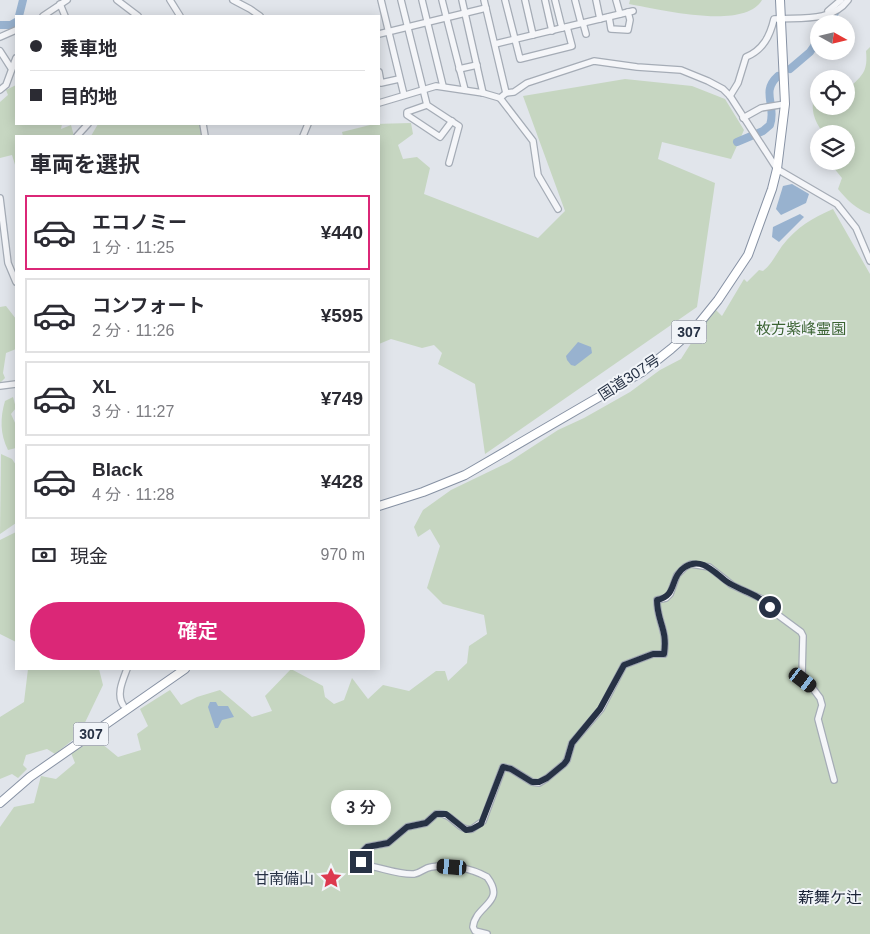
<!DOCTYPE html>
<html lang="ja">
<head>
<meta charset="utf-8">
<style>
  body { margin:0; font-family:Helvetica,"Noto Sans JP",sans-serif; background:#f7f7f7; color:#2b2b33; height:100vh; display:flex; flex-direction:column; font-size:19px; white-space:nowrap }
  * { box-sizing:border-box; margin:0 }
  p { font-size:16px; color:#7c7c81 }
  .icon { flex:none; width:28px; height:28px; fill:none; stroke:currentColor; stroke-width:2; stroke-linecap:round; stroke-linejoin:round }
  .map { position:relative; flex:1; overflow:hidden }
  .details { position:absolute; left:15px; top:135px; width:365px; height:535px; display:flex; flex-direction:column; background:#fff; border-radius:0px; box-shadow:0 2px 12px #0003 }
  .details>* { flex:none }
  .guide { position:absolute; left:15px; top:15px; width:365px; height:110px; border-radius:0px; box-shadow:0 2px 12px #0003; display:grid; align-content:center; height:110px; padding:0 15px; background:#fff }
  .needle { width:32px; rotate:98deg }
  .tools { position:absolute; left:810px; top:15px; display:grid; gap:10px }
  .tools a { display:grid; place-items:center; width:45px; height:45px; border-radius:50%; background:#fff; box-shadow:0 2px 12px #0003; font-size:25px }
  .end { position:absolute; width:22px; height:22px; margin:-11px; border:6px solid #273245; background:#fff; box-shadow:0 0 0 2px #fff }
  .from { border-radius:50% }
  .bubble { position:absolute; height:35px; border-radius:18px; background:#fff; box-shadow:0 2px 12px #0003; font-size:16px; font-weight:600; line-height:35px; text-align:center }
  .car { position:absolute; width:15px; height:30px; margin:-15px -8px; border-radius:6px; box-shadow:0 0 4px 1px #0007; background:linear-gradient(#222 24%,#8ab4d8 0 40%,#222 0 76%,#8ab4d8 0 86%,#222 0) }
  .guide b { display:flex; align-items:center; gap:18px; height:48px; font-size:19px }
  .guide b+b { border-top:1px solid #e1e1e2 }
  .guide i { width:12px; height:12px; background:#2b2b33 }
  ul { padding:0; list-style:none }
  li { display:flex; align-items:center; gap:15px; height:75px; margin:0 10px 8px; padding:0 5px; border:2px solid #e1e1e2; border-radius:0px }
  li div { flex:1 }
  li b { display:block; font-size:19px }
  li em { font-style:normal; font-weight:600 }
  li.on { border-color:#db2777 }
  li>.icon { width:45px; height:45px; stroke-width:1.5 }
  h2 { padding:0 15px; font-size:22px; line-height:60px }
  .pay { display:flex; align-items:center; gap:12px; height:55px; padding:0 15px; font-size:19px }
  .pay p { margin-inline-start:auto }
  .button { display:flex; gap:10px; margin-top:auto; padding:10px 15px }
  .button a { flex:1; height:58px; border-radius:30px; background:#db2777; color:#fff; font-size:20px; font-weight:600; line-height:58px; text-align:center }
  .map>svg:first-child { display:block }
</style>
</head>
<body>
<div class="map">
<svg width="870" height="934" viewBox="0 0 870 934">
  <rect width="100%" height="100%" fill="#e1e5eb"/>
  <g fill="#c6d6c1">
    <path d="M630,0H762C744,31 659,9 629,4Z"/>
    <path d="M870,47V214C856,209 847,200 838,189L842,178L833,167L836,161H846V134H824C813,120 810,108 815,91L819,89V106H846V88H849C863,75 868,71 866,51Z"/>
    <path d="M625,79L692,86L725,99L744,130L731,159L662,142L658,159L715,183L697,307L485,454L475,384L438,364L442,353L434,345L422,348L391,339L379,344V136H343L342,132L374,124L411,123L413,134L398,145L403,159L417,157L430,168L424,194L538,238L565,211L523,96Z"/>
    <path d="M16,85V124H62L61,129L71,125L74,136H16V168L12,155L0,158V102L8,95L6,90Z"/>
    <path d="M98,124H200L203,136H91Z"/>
    <path d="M833,209L870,274V934H0V827L14,807L34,803L41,776L56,779L75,763L71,753L96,739L118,757L141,750L137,734L148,726L140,709L170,690L181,705L197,697L220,690L252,717L272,711L265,696L291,669L323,686L325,697L334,704L344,700L352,678L368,699L383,685L409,691L436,671H445L448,681L467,663L469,646L487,634L484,615L443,604L427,588L440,546L430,529L418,537L414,527L423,510L451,490L509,462L558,430L584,418L630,392L660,370L681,359L702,326L716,310L722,316L744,279L747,282L759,270L763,271C772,264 776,254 782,246C797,227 812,218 833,209Z"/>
    <path d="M6,306L16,319V349L6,353L3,373L5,378L0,383V307Z"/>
    <path d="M13,397L16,408L11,414L16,425V448L8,450C0,434 0,418 5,401Z"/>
    <path d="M1,454L12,459L16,465V523L0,534Z"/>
    <path d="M16,532V642L0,634V540Z"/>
    <path d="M28,669H99L103,685L79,735L55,754L47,749L26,755L23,765L27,769L18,778L12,774L0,779V717L24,702Z"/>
  </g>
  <g fill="#98b2cf">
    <path d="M792,184L809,194L806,203L781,215L776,209L783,186Z"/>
    <path d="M800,214L804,217L779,242L772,237L773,227Z"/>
    <path d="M578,342L591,347L592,353L575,366L571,365L567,360L566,356Z"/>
    <path d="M210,702H216L218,706H228L234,717L222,720L218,728H215L208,707Z"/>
  </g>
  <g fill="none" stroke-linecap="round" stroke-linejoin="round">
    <g stroke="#98b2cf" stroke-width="8">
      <path d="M19,16L23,0"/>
      <path d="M827,24L839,7"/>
      <path d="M0,25H11L16,22"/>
      <path d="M790,69L810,52L819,39"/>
      <path d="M737,142L763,131L770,125C777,105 760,92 778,76"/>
    </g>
    <g stroke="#a5acb6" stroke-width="8">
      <g id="minor">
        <path d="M117,0L138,16"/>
        <path d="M170,0L180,16"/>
        <path d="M233,0L250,9L260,16"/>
        <path d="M381,0L404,95"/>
        <path d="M401,0L427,105L459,126L449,163"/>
        <path d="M422,0L443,86"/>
        <path d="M442,0L465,90"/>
        <path d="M462,0L483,93"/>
        <path d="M484,0L506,93"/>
        <path d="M505,0L520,59L572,46L567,27"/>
        <path d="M525,0L533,35"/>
        <path d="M545,0L552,31"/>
        <path d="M555,0L562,28"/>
        <path d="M575,0L581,23"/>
        <path d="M596,0L600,19"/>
        <path d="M616,0L620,14"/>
        <path d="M60,4L65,16"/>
        <path d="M828,11L841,0"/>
        <path d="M43,16L67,0"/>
        <path d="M609,17L611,29L628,30L630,20L628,12"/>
        <path d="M583,23L586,34"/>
        <path d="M379,34L486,8"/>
        <path d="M0,37L16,30"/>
        <path d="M495,44L633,11"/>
        <path d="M0,51L11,68"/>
        <path d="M459,69L477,65"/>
        <path d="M379,72L381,83L399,79"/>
        <path d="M0,90L6,85L16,58"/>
        <path d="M730,96L738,83L746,57C763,50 770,36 774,19C799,17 831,23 848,0"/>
        <path d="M500,98L533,141L538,175L558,209"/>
        <path d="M379,103L436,86L483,93L500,98L506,93L514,92L527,83L594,61L637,67L681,70L708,81L723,89L730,96L777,169L837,204L856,228L870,261"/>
        <path d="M427,105L407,112V115L440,137L452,121"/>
        <path d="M743,118L761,108L785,104"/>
        <path d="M203,124L205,136"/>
        <path d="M77,136L88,124"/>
        <path d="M303,136L308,124"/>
        <path d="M0,198L8,263L16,282"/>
        <path d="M0,386L16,384"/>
        <path d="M123,705C116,694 123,680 127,669"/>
        <path d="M487,934L475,931L473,927C475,905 507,903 487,877C471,868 449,864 431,867C424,868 421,873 414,874C398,875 380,867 364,865L361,862V853L367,847L388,843L407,827L426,823L436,814C452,811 458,832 472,829L483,821L503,767L511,769L532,782L539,783L547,778L564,764L567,760L572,743L601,709L624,665L653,654H664C668,630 657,622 657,600L666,598L670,594L677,575L685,567L691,564L709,567L732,585L762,599L778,615L801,632L803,636L802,675L803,680L811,686L820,698L822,705L818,719L834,780"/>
      </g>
    </g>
    <g stroke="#8792a4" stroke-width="10">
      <g id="highway">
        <path d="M379,506L423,492L465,475L642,372L671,349L697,326L718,300L748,255L772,189L777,169L785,104L780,0"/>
        <path d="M0,803L30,777L185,669"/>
      </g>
    </g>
    <use href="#minor" stroke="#f5f6f9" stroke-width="5.5"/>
    <use href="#highway" stroke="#fff" stroke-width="8"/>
  </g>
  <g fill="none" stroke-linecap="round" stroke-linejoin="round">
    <path stroke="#273245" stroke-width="6" d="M361,862V853L367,847L388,843L407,827L426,823L436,814H446L466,830L472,829L481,824L503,767L511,769L532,782H539L547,778L564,764L567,760L572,743L600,709L624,665L653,654H664C668,629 657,622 657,600C678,596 669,577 685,567C703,555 717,576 729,583C744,592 758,594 770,607"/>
  </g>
  <defs>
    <g id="sight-bare" transform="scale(1.725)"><path d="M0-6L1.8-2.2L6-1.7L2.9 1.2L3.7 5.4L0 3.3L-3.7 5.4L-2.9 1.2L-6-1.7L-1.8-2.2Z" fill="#dd394f" stroke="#f1f4f8" stroke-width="2.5" paint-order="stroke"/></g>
  </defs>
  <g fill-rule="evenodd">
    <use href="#sight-bare" x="331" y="878"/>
  </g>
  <g text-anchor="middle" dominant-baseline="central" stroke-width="4" stroke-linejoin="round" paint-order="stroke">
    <g fill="#f1f4f8" stroke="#646c7b" stroke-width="1">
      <rect x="671.5" y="320.5" width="35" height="23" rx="4"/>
      <rect x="73.5" y="722.5" width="35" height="23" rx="4"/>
    </g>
    <g font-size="14" font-weight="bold" fill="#273245">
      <text x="689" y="332">307</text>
      <text x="91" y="734">307</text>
    </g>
    <g font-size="15" fill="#3b6333" stroke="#f1f4f8">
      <text x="801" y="328">枚方紫峰霊園</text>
    </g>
    <g font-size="15" fill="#273245" stroke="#f1f4f8">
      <text transform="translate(629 377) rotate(-33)">国道307号</text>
    </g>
    <g font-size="15" fill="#273245" stroke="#f1f4f8" text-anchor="end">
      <text x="314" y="878">甘南備山</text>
    </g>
    <g font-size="16" fill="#1a2336" stroke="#f1f4f8">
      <text x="830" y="897">薪舞ケ辻</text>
    </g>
  </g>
</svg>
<div class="tools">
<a><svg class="needle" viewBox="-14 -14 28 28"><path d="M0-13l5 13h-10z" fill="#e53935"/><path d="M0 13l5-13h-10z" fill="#7c7c81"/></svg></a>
<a><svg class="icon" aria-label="locate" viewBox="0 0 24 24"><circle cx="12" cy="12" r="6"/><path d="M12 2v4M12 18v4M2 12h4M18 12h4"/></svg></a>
<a><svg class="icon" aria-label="layers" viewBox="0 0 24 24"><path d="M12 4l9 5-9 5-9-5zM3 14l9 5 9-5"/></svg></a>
</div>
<i class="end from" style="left:770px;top:607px"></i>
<i class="end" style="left:361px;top:862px"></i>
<div class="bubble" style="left:331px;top:790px;width:60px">3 分</div>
<i class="car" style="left:803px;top:680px;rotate:127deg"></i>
<i class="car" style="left:452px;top:867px;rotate:275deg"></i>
<div class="guide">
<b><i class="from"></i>乗車地</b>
<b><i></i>目的地</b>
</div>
<section class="details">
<h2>車両を選択</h2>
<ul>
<li class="on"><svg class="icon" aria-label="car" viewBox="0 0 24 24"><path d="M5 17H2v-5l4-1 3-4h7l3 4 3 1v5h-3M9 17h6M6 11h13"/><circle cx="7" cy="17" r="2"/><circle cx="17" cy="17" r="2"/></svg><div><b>エコノミー</b><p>1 分 · 11:25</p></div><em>¥440</em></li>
<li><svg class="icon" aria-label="car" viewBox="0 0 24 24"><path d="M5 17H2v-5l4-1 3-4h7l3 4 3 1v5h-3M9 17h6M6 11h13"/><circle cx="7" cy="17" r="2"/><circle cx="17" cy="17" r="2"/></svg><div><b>コンフォート</b><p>2 分 · 11:26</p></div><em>¥595</em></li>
<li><svg class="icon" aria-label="car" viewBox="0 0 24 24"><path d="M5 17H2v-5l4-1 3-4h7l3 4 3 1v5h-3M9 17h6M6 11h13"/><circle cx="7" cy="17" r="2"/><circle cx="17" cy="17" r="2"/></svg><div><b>XL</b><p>3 分 · 11:27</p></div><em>¥749</em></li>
<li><svg class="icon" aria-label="car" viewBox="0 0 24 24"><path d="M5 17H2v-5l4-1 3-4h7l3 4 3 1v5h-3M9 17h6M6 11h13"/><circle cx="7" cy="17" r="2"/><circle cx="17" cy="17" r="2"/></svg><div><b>Black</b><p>4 分 · 11:28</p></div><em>¥428</em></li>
</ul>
<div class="pay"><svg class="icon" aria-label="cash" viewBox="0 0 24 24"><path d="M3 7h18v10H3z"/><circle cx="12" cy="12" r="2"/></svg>現金<p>970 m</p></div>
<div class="button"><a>確定</a></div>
</section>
</div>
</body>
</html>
